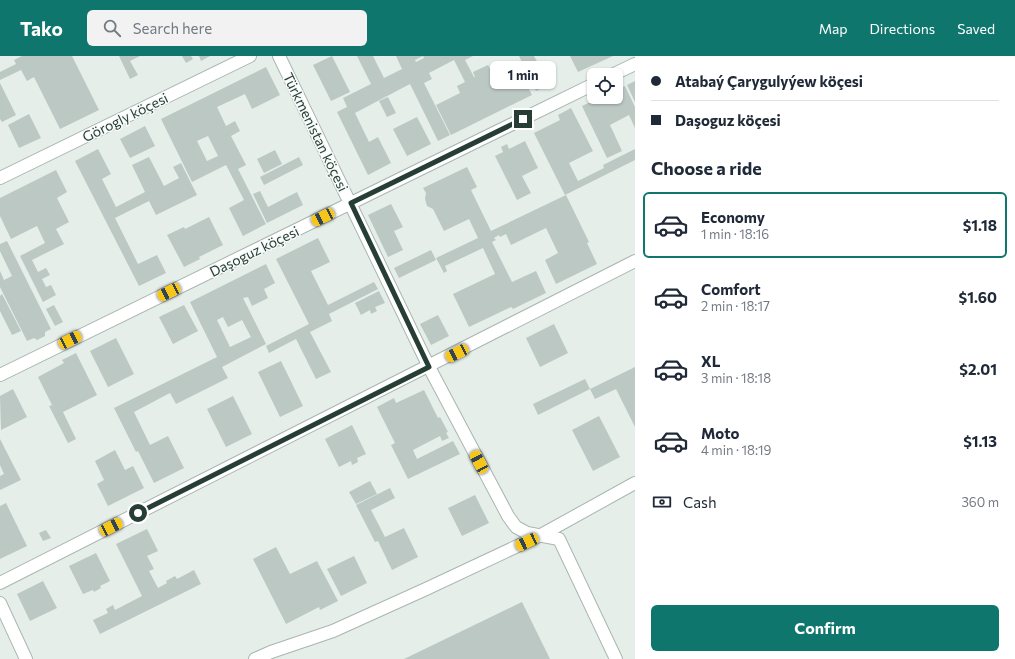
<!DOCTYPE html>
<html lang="en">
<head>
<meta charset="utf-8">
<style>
  body { margin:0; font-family:Commissioner,sans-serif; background:#f2f2f3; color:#1f2937; height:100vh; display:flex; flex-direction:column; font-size:15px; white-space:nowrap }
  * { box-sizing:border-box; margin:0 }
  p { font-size:13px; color:#747a83 }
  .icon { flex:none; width:22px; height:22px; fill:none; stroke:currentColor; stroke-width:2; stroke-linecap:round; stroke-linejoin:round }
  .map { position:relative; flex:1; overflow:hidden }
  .drawer { display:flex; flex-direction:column; background:#fff; width:380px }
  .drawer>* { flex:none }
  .guide { display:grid; align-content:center; height:88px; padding:0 16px; background:#fff }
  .fabs { position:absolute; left:587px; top:12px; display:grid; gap:8px }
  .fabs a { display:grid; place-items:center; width:36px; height:36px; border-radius:6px; background:#fff; box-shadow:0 1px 3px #0004; font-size:20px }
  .end { position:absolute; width:18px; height:18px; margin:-9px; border:5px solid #263e36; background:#fff; box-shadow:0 0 0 2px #fff }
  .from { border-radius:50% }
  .bubble { position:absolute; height:28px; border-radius:6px; background:#fff; box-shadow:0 1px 3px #0004; font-size:13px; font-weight:700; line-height:28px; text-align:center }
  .car { position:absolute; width:12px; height:24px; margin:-12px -6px; border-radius:5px; box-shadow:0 0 3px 1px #0007; background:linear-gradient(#f5c518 24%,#345 0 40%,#f5c518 0 76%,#345 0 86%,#f5c518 0) }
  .guide b { display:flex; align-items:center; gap:14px; height:38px; font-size:15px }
  .guide b+b { border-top:1px solid #e0e1e3 }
  .guide i { width:10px; height:10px; background:#1f2937 }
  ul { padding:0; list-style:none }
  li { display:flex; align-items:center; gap:12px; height:66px; margin:0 8px 6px; padding:0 8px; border:2px solid transparent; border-radius:6px }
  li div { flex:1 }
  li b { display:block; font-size:15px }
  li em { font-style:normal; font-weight:700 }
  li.selected { border-color:#0f766e }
  li>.icon { width:36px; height:36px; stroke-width:1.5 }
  h2 { padding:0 16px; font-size:18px; line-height:48px }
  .pay { display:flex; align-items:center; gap:10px; height:44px; padding:0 16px; font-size:15px }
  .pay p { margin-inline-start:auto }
  .action { display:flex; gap:8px; margin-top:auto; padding:8px 16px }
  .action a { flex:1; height:46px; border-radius:6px; background:#0f766e; color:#fff; font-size:16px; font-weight:700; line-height:46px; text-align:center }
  header { display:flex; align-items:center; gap:24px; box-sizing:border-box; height:56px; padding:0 20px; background:#0f766e; color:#fff }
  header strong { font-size:19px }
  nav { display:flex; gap:22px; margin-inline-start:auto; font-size:14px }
  .search { width:280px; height:36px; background:#f2f2f3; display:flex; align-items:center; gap:10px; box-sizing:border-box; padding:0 14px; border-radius:6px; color:#747a83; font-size:15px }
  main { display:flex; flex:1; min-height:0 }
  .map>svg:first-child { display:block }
</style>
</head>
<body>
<header>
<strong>Tako</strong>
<div class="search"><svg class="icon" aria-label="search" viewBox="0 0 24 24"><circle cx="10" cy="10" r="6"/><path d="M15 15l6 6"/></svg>Search here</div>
<nav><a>Map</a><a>Directions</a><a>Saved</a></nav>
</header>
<main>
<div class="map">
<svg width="635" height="603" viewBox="0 0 635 603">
  <rect width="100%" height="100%" fill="#e6eeea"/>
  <g fill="#bcc8c3" fill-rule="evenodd">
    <path d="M22,0H72L99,54L60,73L34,21L27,25L21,14L0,24V16L16,8L14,4Z"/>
    <path d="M119,0H140L130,5L138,19L130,23Z"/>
    <path d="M182,0H191L193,3L186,7Z"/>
    <path d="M199,0H210L201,5Z"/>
    <path d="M332,0L350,36L331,45L313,9Z"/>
    <path d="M357,0H373L384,22L402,13L396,0H423L415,4L416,6L424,2L423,0H473L465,4L474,21H475L473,16L488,9L493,19L516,7L532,39L451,79L436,49L460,37L457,30L465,26L454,4L429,17L432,23L424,27L450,79L438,85L410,28L355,57L369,86L378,81L391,107L368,119L337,56L347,51L343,42L371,28Z"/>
    <path d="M519,0H534L539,9L535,11L544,31L536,35Z"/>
    <path d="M570,0H613L578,16Z"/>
    <path d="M266,11L280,39L252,53L245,38L217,51L226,70L235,65L240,75L231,80L246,109L238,113L266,168L243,180L229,152L244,144L226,109L192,126L161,63ZM208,80L218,100L207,105L197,85Z"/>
    <path d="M635,25V46L627,29Z"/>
    <path d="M0,27L16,59L2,66L0,63Z"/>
    <path d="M625,30L635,51V72L629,59L610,69L622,95L607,102L582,50L601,41H616V34Z"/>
    <path d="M388,41L396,57L387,61L379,45Z"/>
    <path d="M571,52L593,95L569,107L578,125L604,112L603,109L635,93V104L565,139L534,77L560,64L558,59Z"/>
    <path d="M29,58L41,82L19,92L8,69Z"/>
    <path d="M417,61L431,88L407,100L393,73Z"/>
    <path d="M145,70L155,90L130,102L120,83Z"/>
    <path d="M525,85L538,112L522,120L531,137L517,144L495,100L503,96L501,91L507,88L509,93Z"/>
    <path d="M98,93L111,118L102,123L116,151L145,136L132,109L149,101L164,130L179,122L173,111L181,107L197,139L156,159L149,145L115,162L138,208L157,199L166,217L139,230L75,105Z"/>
    <path d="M275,94L282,108L264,117L257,103Z"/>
    <path d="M299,101L303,109L264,129L260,121Z"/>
    <path d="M467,111L477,131L471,134L491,175L566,139L589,186L587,187L597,208L556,228L545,204L558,197L546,172L511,189L506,178L500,181L499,179L494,182L496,184L492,186L512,226L536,215L546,237L513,253L511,251L469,271L453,238L495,218L483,192L445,210L447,215L444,217L436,202L478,182L469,163L444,175L433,153L427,150L425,143L426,137L423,132Z"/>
    <path d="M56,114L67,136L57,142L69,166L56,173L64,188L32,204L38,216L46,212L50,219L42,223L46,231L51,229L56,239L43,246L20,200L45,187L37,170L11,183L0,160V142Z"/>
    <path d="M260,135L268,151L297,136L303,149L267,167L253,138Z"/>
    <path d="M391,148L403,171L394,175L403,194L388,201L368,159Z"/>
    <path d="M209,161L223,189L199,201L200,203L184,211L167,179L184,171L185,173Z"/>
    <path d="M318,182L330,206L311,215L328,249L374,226L378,233L329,258L332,265L310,276L331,316L316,323L296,283L269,297L266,290L309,268L276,203Z"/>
    <path d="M7,185L51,273L45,276V280L37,284L34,282L27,285L0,231V215L4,224L12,220L0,195V188Z"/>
    <path d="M431,194L436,204L399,222L394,212Z"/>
    <path d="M266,208L275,227L264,233L268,242L252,250L248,241L243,242L266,288L222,311L228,322L176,348L170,337L134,356L150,389L168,380L184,412L154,427L138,395L136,396L114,352L217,301L190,246ZM223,261L228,271L242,264L251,281L230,291L217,264Z"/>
    <path d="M379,235L385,247L375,251L377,255L371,258L370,254L361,259L355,247Z"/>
    <path d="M2,238L21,275L12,279L0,255V240Z"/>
    <path d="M54,249L63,266L55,270L46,253Z"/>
    <path d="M184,249L198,275L173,288L159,261Z"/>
    <path d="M438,259L449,280L431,289L420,268Z"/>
    <path d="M554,268L568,297L540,311L526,282Z"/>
    <path d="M116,282L134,318L108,331L90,295Z"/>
    <path d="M76,297L97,339L63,356L76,383L68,387L49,350L52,349L38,321L64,307L62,304Z"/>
    <path d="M281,305L303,350L280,361L258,316Z"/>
    <path d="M635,311V371L616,333L595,343L590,333Z"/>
    <path d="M585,323L590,333L538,359L533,348Z"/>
    <path d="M13,333L27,361L1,374L0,340Z"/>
    <path d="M424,334L438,362L440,361L448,376L446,377L449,382L442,385L440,380L413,394L417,403L453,385L460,398L408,423L391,389L395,387L377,351L394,342L396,347Z"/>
    <path d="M233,340L252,378L226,391L207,353Z"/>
    <path d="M599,360L620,401L593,415L572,374Z"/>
    <path d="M352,369L366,398L357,402L358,406L352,409L351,405L339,411L325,383Z"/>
    <path d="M0,383L21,424L0,434V420L4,418L0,409Z"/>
    <path d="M115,394L125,414L133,410L144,432L108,450L97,428L104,424L95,405Z"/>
    <path d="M370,425L377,438L356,448L349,436Z"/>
    <path d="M390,432L395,442L371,454L385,481L404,472L418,501L392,514L378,485L375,486L356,449Z"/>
    <path d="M475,439L489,467L462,480L448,452Z"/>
    <path d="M6,447L27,490L0,503V450Z"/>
    <path d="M147,473L158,495L147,500L154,513L149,515L158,532L167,527L166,525L175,520L177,523L194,514L201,528L100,578L93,564L108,557L106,553L113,549L115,554L142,540L116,488Z"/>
    <path d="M46,474L51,482L43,485L39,477Z"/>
    <path d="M276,491L290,518L317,505L338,545L320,554L319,551L286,568L253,503Z"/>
    <path d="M96,497L110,525L100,530L101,532L94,536L93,534L83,538L69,510Z"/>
    <path d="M354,500L367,527L341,540L327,513Z"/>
    <path d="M43,525L57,552L30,565L17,538Z"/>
    <path d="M522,546L550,603H404Z"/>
  </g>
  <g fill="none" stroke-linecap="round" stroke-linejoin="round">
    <g stroke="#a9b6b0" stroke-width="14">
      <g id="minor">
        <path d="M279,0L429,311L508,460L516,471L527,477L559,483L616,603"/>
        <path d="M612,19L635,8"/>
        <path d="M0,122L250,0"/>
        <path d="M0,319L594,28"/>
        <path d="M0,527L635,205"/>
        <path d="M0,547L26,603"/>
        <path d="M255,603L271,596L333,575L426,533L541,479L635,427"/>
      </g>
    </g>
    <use href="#minor" stroke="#fff" stroke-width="12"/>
  </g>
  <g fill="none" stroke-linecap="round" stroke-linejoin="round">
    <path stroke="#263e36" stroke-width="5" d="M138,457L429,311L351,147L523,63"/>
  </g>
  <g text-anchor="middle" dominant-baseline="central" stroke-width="3" stroke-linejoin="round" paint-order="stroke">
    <g font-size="14" fill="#263e36" stroke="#f7faf8">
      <text transform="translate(125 61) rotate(-26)">Görogly köçesi</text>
      <text transform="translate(316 76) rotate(64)">Türkmenistan köçesi</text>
      <text transform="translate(254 195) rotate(-26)">Daşoguz köçesi</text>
    </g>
  </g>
</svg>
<div class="fabs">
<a><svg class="icon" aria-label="locate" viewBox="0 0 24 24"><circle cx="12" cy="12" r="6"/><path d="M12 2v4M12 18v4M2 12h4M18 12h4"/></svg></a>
</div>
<i class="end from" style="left:138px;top:457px"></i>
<i class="end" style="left:523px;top:63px"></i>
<div class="bubble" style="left:490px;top:5px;width:66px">1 min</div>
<i class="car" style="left:323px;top:161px;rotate:244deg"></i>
<i class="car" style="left:169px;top:236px;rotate:244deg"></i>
<i class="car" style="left:70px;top:284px;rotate:64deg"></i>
<i class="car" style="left:457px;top:297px;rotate:243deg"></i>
<i class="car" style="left:479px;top:406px;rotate:332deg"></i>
<i class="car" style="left:111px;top:471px;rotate:63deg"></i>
<i class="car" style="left:527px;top:486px;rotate:245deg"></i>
</div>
<section class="drawer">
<div class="guide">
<b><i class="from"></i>Atabaý Çarygulyýew köçesi</b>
<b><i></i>Daşoguz köçesi</b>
</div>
<h2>Choose a ride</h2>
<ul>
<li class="selected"><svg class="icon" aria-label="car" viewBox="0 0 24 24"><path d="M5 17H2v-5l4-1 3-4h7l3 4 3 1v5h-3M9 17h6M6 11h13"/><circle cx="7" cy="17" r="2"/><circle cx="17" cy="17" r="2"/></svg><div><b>Economy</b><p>1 min · 18:16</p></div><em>$1.18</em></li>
<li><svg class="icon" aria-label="car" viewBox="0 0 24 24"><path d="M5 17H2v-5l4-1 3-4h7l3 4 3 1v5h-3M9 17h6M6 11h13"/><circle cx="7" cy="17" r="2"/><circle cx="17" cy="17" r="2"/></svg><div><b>Comfort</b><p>2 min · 18:17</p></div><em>$1.60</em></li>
<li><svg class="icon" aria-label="car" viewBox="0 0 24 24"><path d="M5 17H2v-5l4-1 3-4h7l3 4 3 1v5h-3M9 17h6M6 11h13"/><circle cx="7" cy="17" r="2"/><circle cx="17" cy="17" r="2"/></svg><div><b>XL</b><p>3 min · 18:18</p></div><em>$2.01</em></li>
<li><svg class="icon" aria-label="car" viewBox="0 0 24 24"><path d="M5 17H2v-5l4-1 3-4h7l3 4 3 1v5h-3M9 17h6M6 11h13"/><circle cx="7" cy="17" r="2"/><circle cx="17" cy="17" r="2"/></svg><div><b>Moto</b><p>4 min · 18:19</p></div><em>$1.13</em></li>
</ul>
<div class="pay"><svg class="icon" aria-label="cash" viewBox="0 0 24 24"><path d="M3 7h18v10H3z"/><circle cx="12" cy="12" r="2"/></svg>Cash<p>360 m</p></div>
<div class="action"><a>Confirm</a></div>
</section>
</main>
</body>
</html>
